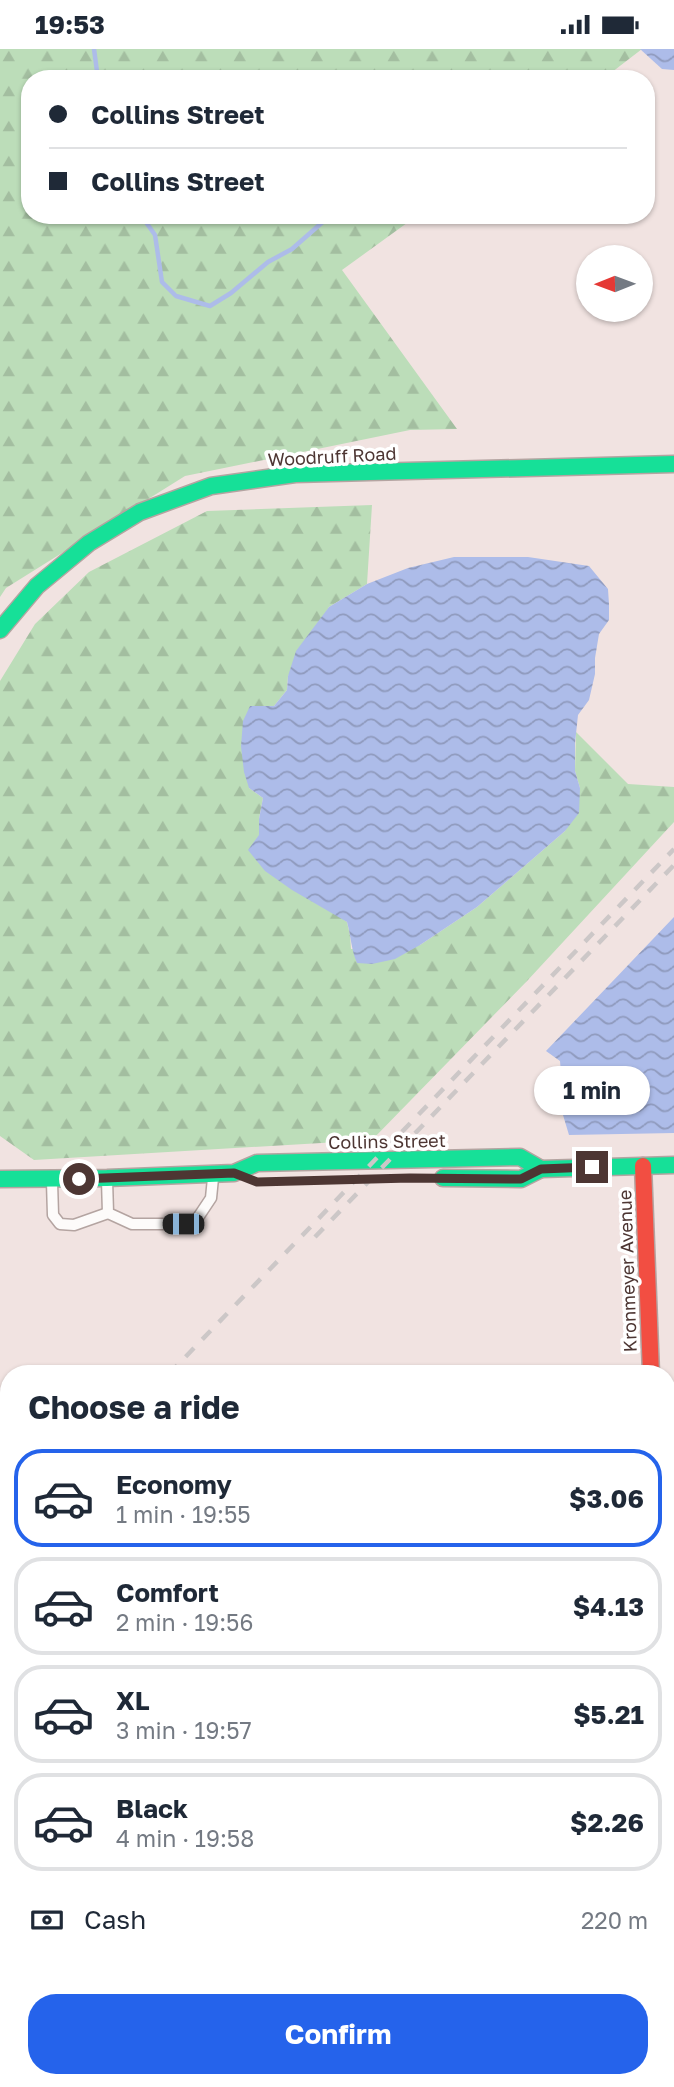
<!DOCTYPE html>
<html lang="en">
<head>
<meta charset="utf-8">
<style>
  body { margin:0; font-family:"Golos Text",sans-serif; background:#f6f6f7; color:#1f2937; height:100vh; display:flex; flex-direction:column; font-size:26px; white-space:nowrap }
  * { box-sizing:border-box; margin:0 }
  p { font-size:23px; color:#747a83 }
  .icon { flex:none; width:38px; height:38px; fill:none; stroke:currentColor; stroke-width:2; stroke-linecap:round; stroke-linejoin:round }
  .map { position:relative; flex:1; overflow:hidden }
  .details { position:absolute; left:0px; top:1316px; width:676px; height:723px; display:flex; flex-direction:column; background:#fff; border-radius:28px 28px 0 0; box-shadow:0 2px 5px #0004 }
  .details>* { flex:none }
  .guide { position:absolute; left:21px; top:21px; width:634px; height:154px; border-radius:28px; box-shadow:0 2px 5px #0004; display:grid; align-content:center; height:154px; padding:0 28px; background:#fff }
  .needle { width:46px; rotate:269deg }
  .tools { position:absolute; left:576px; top:196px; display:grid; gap:14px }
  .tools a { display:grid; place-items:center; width:77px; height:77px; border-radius:50%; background:#fff; box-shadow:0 2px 5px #0004; font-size:35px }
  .end { position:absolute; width:32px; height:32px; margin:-16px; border:9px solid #4d3633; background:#fff; box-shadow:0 0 0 4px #fff }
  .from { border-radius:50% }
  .bubble { position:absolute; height:49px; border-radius:24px; background:#fff; box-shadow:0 2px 5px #0004; font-size:23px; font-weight:700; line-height:49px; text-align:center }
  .car { position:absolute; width:21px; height:42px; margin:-21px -10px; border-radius:9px; box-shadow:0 0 5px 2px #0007; background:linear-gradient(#222 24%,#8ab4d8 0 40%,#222 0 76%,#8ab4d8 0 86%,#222 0) }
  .guide b { display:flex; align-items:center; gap:24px; height:66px; font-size:26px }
  .guide b+b { border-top:2px solid #e0e1e3 }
  .guide i { width:18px; height:18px; background:#1f2937 }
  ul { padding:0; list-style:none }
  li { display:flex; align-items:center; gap:21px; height:98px; margin:0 14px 10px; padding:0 14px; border:4px solid #e0e1e3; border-radius:28px }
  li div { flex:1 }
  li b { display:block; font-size:26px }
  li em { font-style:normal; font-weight:700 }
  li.selected { border-color:#2563eb }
  li>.icon { width:63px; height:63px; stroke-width:1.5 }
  h2 { padding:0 28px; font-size:32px; line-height:84px }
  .pay { display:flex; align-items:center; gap:18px; height:77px; padding:0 28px; font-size:26px }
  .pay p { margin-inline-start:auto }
  .action { display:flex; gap:14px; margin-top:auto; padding:14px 28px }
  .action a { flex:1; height:80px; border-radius:28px; background:#2563eb; color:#fff; font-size:28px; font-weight:700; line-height:80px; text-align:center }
  .status { display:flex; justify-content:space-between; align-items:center; height:49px; padding:0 35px; background:#fff; direction:ltr }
  .status svg { height:19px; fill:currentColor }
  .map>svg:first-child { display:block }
</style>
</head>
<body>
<div class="status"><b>19:53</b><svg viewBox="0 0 49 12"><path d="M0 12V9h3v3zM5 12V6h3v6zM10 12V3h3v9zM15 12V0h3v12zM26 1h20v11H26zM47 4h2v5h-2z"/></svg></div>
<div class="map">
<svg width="674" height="2038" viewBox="0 0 674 2038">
  <defs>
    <pattern id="forest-firs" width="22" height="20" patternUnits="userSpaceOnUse" patternTransform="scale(1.75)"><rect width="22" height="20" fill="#bcddb9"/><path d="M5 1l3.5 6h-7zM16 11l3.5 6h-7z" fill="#a3bea0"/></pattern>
    <pattern id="water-waves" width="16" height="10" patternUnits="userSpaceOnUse" patternTransform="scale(1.75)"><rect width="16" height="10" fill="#adbce9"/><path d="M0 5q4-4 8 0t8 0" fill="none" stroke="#8f9abd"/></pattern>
  </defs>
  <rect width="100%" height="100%" fill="#f1e3e1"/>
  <g fill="url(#forest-firs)">
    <path d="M0,0H642L603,30H30V166H418L342,221L457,380L410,381L185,427L6,539L0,548Z"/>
    <path d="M372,456L367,535L329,558L288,627L287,641L274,657H250L249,739L263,749L259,770V787L336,865L347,873L350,886L351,900L420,896L477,858L565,782L580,739L575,722L576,683L628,735L674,738V773L527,932L372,1091L34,1111L0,1087V632L35,575L89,523L207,462Z"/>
  </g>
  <g fill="url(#water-waves)">
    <path d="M640,0H674V21L662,20Z"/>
    <path d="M454,508H528L589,517L608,540L609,555V571L599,585L595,609V625L589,651L578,666L575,694V722L580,739L579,764L565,782L477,858L420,896L395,910L372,915L357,914C351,900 351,887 347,873L292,841L265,822L248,801L259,786V770L263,749L249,739L244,723L241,697L243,672L250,657H274L287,641L288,627L296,602L329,558L367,535L408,519Z"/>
    <path d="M674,868V1084L569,1086L560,1056L562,1037L560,1012L546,1002Z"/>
    <path d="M667,1911L674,1913V1956L667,1954Z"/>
  </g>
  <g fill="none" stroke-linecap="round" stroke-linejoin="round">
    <g stroke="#adbce9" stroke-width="4.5">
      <path d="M94,0L98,30"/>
      <path d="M141,166L155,186L162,233L176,247L210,257L231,244L268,213L292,200L325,171H331L337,166"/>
    </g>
    <g stroke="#b4a4a1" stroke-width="13">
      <g id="lane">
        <path d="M107,1131L108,1164L132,1175H183L197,1170L211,1149L213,1129"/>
        <path d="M52,1133L53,1166L60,1175L74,1176L108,1164"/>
        <path d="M667,1771H674"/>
        <path d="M0,1823L9,1827"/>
        <path d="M0,1966H9"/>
        <path d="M628,2030L674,2038"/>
      </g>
    </g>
    <g stroke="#b4a4a1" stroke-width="19">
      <g id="fast">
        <path d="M0,581L37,537L89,494L140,463L211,437L295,425L674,415"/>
        <path d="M443,1129L521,1130L541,1120L674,1116"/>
        <path d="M0,1130L107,1129L234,1124L257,1114L520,1108L541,1120"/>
      </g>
    </g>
    <g stroke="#b4a4a1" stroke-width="19">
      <path id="jam" d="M643,1117L651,1325"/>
    </g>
    <use href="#lane" stroke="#fdfbfa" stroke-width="10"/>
    <use href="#fast" stroke="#16e098" stroke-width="16"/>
    <use href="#jam" stroke="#f24e42" stroke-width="16"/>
    <g stroke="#ccc7c7" stroke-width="4.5" stroke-dasharray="12 12" stroke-linecap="butt">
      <path d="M315,1188L674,816"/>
      <path d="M169,1325L674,800"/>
      <path d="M0,1500L9,1491"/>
      <path d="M0,1521L9,1523"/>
      <path d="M667,1648L674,1649"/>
      <path d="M0,1858L9,1860"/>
      <path d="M0,1981L9,1982"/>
      <path d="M667,2011L674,2013"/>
      <path d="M11,2030L42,2038"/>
      <path d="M561,2030L609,2038"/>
    </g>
  </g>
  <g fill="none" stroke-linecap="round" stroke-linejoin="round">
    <path stroke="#4d3633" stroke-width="9" d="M79,1130L234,1124L257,1133L410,1129L521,1130L541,1120L592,1118"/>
  </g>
  <g text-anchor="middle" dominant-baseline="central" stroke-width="7" stroke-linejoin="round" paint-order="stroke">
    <g font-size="18" fill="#4d3633" stroke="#fff">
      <text transform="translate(332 407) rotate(-3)">Woodruff Road</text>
      <text transform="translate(387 1092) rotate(-1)">Collins Street</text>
      <text transform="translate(627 1222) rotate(-92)">Kronmeyer Avenue</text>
    </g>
  </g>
</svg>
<div class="tools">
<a><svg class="needle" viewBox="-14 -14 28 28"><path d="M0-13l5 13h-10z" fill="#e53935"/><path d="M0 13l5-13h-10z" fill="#747a83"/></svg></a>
</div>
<i class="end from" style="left:79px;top:1130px"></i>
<i class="end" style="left:592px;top:1118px"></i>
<div class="bubble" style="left:534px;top:1017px;width:116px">1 min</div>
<i class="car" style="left:183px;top:1175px;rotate:270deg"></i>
<div class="guide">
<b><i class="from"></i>Collins Street</b>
<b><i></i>Collins Street</b>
</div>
<section class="details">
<h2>Choose a ride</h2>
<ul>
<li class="selected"><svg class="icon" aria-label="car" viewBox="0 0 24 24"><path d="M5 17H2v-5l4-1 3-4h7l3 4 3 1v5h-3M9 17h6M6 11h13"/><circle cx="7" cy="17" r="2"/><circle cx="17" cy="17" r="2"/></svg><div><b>Economy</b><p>1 min · 19:55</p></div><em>$3.06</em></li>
<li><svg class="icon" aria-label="car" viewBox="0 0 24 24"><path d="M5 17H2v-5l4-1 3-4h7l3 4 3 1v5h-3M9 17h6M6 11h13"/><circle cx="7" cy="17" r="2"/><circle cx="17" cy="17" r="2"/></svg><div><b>Comfort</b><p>2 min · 19:56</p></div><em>$4.13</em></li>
<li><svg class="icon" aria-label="car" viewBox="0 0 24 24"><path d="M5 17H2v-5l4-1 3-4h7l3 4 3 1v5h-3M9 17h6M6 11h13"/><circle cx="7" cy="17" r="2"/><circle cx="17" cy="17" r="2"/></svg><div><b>XL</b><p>3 min · 19:57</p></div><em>$5.21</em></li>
<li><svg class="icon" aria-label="car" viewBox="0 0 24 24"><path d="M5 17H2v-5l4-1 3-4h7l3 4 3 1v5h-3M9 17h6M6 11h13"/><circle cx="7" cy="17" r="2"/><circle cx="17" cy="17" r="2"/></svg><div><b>Black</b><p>4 min · 19:58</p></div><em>$2.26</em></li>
</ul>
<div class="pay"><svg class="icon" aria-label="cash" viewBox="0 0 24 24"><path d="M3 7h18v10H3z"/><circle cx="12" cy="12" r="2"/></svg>Cash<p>220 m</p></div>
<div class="action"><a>Confirm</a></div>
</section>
</div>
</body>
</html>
